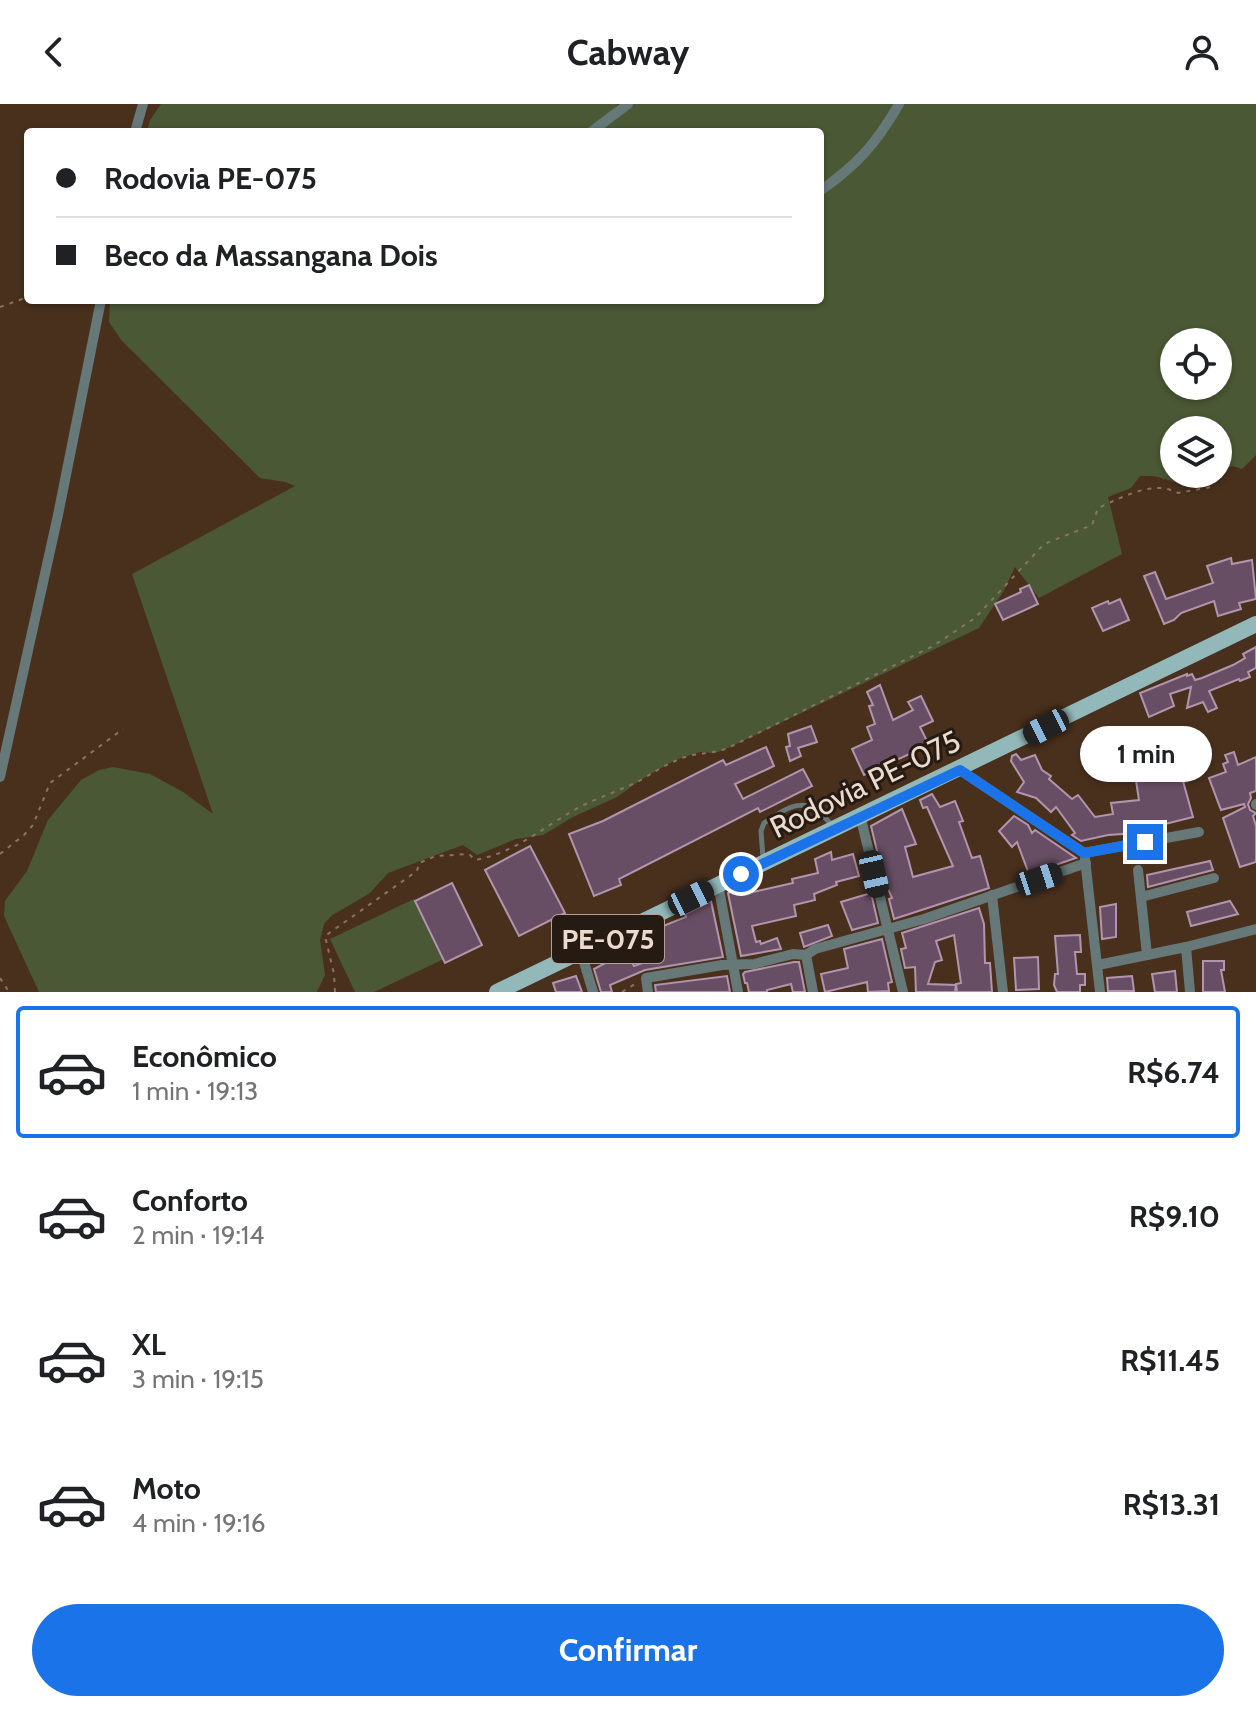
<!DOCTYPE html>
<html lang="pt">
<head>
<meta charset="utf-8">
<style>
  body { margin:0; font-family:Cabin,sans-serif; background:#f2f2f2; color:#202124; height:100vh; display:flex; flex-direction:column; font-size:30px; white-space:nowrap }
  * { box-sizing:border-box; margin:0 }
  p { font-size:26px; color:#757577 }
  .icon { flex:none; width:44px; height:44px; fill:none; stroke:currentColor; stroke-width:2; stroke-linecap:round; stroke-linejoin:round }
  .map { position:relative; height:888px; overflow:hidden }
  .panel { display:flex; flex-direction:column; background:#fff; flex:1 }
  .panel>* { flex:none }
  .top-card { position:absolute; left:24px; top:24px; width:800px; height:176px; border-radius:8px; box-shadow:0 2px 6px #0004; display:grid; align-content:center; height:176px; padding:0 32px; background:#fff }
  .buttons { position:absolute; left:1160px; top:224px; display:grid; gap:16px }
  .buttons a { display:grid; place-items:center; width:72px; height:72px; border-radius:50%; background:#fff; box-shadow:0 2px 6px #0004; font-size:40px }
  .end { position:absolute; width:36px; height:36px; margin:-18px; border:10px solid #1a73e8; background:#fff; box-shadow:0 0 0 4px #fff }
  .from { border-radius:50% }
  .bubble { position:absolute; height:56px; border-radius:28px; background:#fff; box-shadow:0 2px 6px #0004; font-size:26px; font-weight:800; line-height:56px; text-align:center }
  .car { position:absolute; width:24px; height:48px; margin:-24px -12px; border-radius:10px; box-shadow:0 0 6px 2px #0007; background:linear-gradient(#222 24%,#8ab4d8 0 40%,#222 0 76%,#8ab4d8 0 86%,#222 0) }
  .top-card b { display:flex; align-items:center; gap:28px; height:76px; font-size:30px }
  .top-card b+b { border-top:2px solid #e0e0e0 }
  .top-card i { width:20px; height:20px; background:#202124 }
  ul { padding:14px 0 0; list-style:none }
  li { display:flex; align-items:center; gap:24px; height:132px; margin:0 16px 12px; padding:0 16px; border:4px solid transparent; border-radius:8px }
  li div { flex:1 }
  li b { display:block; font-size:30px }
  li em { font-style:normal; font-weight:800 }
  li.active { border-color:#1a73e8 }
  li>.icon { width:72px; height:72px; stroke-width:1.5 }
  .primary-button { display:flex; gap:16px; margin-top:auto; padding:16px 32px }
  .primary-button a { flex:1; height:92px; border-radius:48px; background:#1a73e8; color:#fff; font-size:32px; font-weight:800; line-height:92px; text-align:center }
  header { display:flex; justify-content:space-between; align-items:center; height:104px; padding:0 32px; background:#fff; font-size:36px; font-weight:800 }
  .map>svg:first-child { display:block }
</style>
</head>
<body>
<header><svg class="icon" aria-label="back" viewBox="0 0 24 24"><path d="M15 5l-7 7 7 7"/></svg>Cabway<svg class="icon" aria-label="person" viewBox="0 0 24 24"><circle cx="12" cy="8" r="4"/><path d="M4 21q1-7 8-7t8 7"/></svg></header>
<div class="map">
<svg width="1256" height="888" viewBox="0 0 1256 888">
  <rect width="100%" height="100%" fill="#49301d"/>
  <g fill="#4a5835" fill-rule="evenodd">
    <path d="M161,0H618L613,6L628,0H1256V351L1242,365L1233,362L1218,367V326H1174V370H1209L1189,382L1154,372H1140L1131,384L1108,393L1122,450L1039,494L1015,463L1003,488L979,524L728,644L715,649L700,648L675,656L639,677L617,693L573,713L543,731L516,735L477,751L463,741L388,769L370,789L331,812L324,820L320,836L325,871L317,888H39L4,812L5,797L27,767L48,716L81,676L99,666L113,663L150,670L183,688L213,710L132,470L295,382L285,378L260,374L122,237L109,218L110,196H820V28H147L150,16ZM1174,238H1218V282H1174Z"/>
    <path d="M1186,623L1187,640L1203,672L1184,680L1170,634Z"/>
    <path d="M1144,634L1167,639L1102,670V657Z"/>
    <path d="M414,795L444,855L374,888H355L330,835Z"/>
  </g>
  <g fill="#684e64" stroke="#b295ac" stroke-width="2">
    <path d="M1231,454L1232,460L1252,456L1256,495L1239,499L1241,505L1218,512L1214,497L1181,509L1174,516L1164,520L1144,472L1155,468L1166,495L1213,479L1207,462Z"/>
    <path d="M1029,481L1038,500L1003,516L995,500L1021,488L1020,485Z"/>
    <path d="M1120,495L1129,516L1103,527L1092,504L1108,497L1109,500Z"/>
    <path d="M1256,543V564L1248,568L1250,573L1240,577L1239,575L1209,587L1217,604L1208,608L1203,598L1187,604L1191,583L1170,590L1174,602L1149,613L1140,589L1187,570V572L1192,570L1195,576L1202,574L1233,561L1245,554L1243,550Z"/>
    <path d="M880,581L893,616L913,606L908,598L921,592L933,617L920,623L929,641L864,671L852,645L872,636L867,623L875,620L869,602L873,601L867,588Z"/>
    <path d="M811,622L817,638L798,644L801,652L790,657L786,643L790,642L788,630Z"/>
    <path d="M766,643L774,662L735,680L743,695L803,665L812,682L760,708L758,704L619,775L621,781L594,792L569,730L603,717L723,656L726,661Z"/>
    <path d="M1234,648L1238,661L1256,653V687L1250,689L1251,694L1248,700L1250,706L1256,709L1253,712L1256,722V758L1240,763L1223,714L1245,703L1244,700L1221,706L1209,674L1226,668L1223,660L1228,658L1225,651Z"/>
    <path d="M1016,650L1021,656L1035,651L1042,666L1051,672L1049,675L1072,695L1078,691L1095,713L1113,710L1111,699L1139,696L1134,664L1178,659L1193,713L1137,727V729L1108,731L1081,737L1072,731L1075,729L1056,703L1051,708L1036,694L1017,688L1024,678L1011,657L1012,652Z"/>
    <path d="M932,690L940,703L955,697L963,717L959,718L972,754L980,752L989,784L894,815L889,795L892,794L884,776L871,722L902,705L916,740L905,743L913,773L953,762L927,703L923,704L920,696Z"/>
    <path d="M1014,712L1028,721L1032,729L1035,726L1076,754L1029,770L1017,738L1012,743L999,727Z"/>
    <path d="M530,742L565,809L519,832L485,766Z"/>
    <path d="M831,748L832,756L853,750L859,772L836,778L837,781L814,790L815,796L794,801L796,812L752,822L756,838L760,837L761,840L777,834L781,845L741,852L728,789L747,780L749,789L793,779L792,775L818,769L815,755Z"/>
    <path d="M1210,757L1213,766L1148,783L1147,771Z"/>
    <path d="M452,779L482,841L445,859L415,797Z"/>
    <path d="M871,789L878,819L852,826L841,798Z"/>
    <path d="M711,797L723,853L645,866L610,881L612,888H601L594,865L617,853L615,850L625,845L634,862L654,855L643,830L686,813L685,810Z"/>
    <path d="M1230,797L1238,810L1191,822L1187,808Z"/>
    <path d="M1116,800V833L1102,835L1100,803Z"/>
    <path d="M979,804L984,820L985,859H990L992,888H957L956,880L961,879L954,831L936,837L942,856L935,858L928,880L956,881L955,888H916L915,863L905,864L901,845L906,844L902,829Z"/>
    <path d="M828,821L832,832L804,843L800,829Z"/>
    <path d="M1080,831L1081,848H1075L1077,870H1085V881H1080V888H1057L1054,881L1055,870H1058L1055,832Z"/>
    <path d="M882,835L892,878L888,879L889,887L868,888L867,878L825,888L821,870L848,864L844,845Z"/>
    <path d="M1038,853L1039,885L1016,886L1014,854Z"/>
    <path d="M1203,857H1224V866H1221L1225,888H1203Z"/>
    <path d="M794,858H799L805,888H793L791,880L767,886V888H749L747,879H745L743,870L745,868Z"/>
    <path d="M1175,867L1177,888H1155L1152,870Z"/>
    <path d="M576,872L582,888H556L553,879Z"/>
    <path d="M727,872L730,888H656L655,881Z"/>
    <path d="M1132,872L1134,887H1108L1107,874Z"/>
  </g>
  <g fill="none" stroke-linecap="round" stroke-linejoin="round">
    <g stroke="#897464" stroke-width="2" stroke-dasharray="4 6" stroke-linecap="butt">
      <path d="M0,203L28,193"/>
      <path d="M0,750L24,731L33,721L50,679L123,625"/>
      <path d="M0,874L9,888"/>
      <path d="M335,888L334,870L325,832L417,767L419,759L436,752L469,750L475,756C512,750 543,724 574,706C594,695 616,688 637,678C650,671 661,663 675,657C693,648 710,651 728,644L933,542L975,514L1044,440L1092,421L1098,404C1121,394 1154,375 1178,389L1212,383"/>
      <path d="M622,888L635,880"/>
    </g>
    <path stroke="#667878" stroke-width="5" d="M763,754L761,727L764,719C796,697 806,693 833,722"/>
    <g stroke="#667878" stroke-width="10">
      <path d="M135,28L143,0"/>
      <path d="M591,28L628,0"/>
      <path d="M820,87C858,60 876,40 899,0"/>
      <path d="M960,666L1084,749"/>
      <path d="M0,673L58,411L101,196"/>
      <path d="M1256,700V701"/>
      <path d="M861,715L903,888"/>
      <path d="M1084,749L1199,728"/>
      <path d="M1085,755L1100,888"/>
      <path d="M1138,766L1147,851"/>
      <path d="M718,780L738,888"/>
      <path d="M992,791L1003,888"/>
      <path d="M1141,793L1214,774"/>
      <path d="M1186,843L1190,888"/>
      <path d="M581,848L593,888"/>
      <path d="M806,851L813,888"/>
      <path d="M1098,861L1186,843L1256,825"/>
      <path d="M648,888L646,874L722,861L754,860L793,850L806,851L815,845L924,815L1086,759"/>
    </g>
    <path stroke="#92b8b9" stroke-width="16" d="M497,888C751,766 1004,644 1256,520"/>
  </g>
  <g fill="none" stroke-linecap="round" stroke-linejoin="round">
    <path stroke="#1a73e8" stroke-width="10" d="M741,770L960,666L1084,749L1145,738"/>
  </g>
  <g text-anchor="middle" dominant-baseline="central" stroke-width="6" stroke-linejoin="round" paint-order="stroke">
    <rect fill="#261b13" stroke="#b0a197" stroke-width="2" x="552" y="811" width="112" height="48" rx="6"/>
    <g font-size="28" font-weight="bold" fill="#ebdbcf">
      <text x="608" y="835">PE-075</text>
    </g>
    <g font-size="30" fill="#ebdbcf" stroke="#261b13">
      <text transform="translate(865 680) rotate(-26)">Rodovia PE-075</text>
    </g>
  </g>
</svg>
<div class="buttons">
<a><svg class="icon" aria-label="locate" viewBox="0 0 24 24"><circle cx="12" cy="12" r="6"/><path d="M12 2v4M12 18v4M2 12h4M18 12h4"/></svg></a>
<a><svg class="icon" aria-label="layers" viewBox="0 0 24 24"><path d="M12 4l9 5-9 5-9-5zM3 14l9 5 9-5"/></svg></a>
</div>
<i class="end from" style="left:741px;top:770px"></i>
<i class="end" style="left:1145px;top:738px"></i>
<div class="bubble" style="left:1080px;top:622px;width:132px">1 min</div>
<i class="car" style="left:1046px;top:623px;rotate:243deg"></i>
<i class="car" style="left:874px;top:770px;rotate:167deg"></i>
<i class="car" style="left:1039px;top:775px;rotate:72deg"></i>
<i class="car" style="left:691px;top:794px;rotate:64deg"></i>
<div class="top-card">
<b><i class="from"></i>Rodovia PE-075</b>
<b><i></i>Beco da Massangana Dois</b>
</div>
</div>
<section class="panel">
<ul>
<li class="active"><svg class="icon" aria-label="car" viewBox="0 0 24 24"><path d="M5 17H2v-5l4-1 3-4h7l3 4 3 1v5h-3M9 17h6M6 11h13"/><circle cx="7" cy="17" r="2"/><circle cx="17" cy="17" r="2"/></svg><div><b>Econômico</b><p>1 min · 19:13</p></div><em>R$6.74</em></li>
<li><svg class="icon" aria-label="car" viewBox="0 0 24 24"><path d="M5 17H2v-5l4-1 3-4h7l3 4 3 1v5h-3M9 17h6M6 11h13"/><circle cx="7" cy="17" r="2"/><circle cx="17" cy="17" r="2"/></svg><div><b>Conforto</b><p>2 min · 19:14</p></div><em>R$9.10</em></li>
<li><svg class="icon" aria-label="car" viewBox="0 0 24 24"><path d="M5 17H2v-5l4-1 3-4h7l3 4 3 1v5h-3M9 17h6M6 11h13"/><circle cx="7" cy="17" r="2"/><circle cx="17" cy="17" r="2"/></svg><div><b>XL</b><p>3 min · 19:15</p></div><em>R$11.45</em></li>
<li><svg class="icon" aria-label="car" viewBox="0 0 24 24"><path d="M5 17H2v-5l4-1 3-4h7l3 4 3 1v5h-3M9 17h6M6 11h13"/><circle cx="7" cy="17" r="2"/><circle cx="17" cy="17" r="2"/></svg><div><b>Moto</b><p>4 min · 19:16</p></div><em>R$13.31</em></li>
</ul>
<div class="primary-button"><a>Confirmar</a></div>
</section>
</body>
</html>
